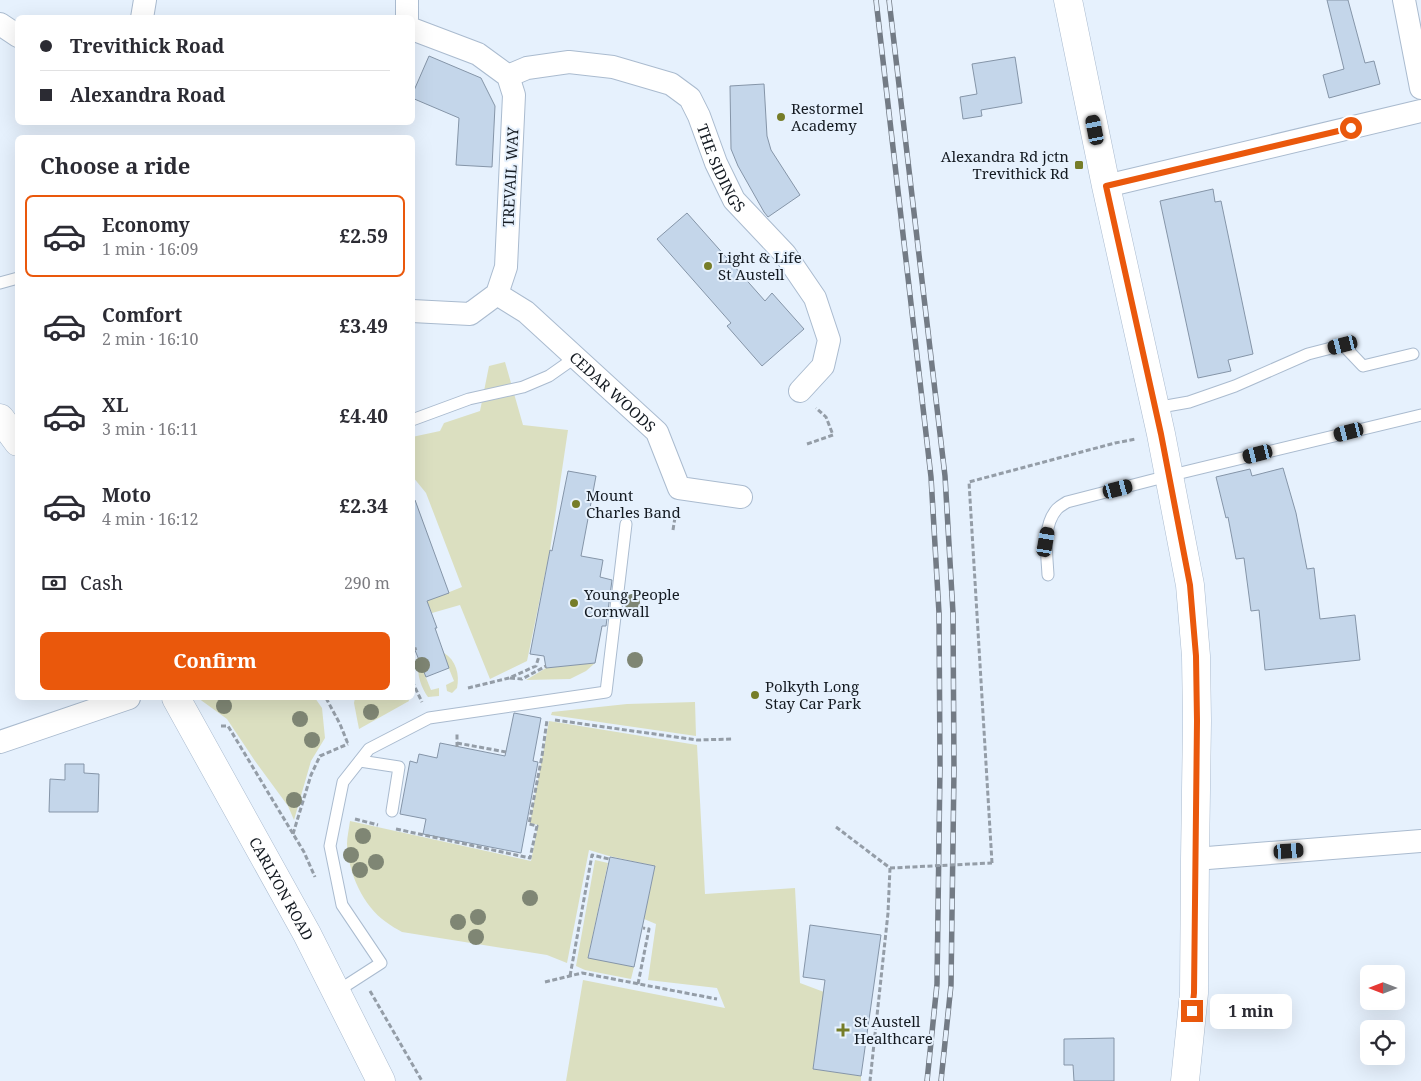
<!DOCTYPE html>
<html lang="en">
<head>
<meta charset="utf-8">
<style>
  body { margin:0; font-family:"Noto Serif",serif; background:#f7f7f7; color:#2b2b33; height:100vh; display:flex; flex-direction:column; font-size:19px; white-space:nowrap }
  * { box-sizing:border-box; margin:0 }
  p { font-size:16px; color:#7c7c81 }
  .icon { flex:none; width:28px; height:28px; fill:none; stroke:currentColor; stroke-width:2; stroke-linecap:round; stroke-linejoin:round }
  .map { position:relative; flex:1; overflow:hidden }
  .sheet { position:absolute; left:15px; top:135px; width:400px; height:565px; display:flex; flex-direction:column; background:#fff; border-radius:8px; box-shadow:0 5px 20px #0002 }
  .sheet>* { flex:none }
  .hud { position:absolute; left:15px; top:15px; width:400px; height:110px; border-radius:8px; box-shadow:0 5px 20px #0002; display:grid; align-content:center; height:110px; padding:0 25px; background:#fff }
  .needle { width:32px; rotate:270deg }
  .tools { position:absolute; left:1360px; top:965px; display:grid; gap:10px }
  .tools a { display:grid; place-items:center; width:45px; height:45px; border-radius:8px; background:#fff; box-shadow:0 5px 20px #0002; font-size:25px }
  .end { position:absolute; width:22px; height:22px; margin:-11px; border:6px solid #ea580c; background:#fff; box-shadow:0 0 0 2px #fff }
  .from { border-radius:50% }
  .bubble { position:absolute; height:35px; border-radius:8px; background:#fff; box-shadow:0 5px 20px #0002; font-size:16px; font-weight:700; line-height:35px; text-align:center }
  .car { position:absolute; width:15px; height:30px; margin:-15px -8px; border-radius:6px; box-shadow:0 0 4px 1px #0007; background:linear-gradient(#222 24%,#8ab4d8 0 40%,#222 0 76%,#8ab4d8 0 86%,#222 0) }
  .hud b { display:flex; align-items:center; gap:18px; height:48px; font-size:19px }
  .hud b+b { border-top:1px solid #e1e1e2 }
  .hud i { width:12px; height:12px; background:#2b2b33 }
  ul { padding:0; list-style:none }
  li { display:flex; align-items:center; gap:15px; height:82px; margin:0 10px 8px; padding:0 15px; border:2px solid transparent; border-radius:8px }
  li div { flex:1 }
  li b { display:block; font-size:19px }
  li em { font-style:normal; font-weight:700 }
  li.current { border-color:#ea580c }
  li>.icon { width:45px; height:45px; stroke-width:1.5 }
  h2 { padding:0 25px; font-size:22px; line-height:60px }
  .pay { display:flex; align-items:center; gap:12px; height:55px; padding:0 25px; font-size:19px }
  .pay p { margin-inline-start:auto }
  .button { display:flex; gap:10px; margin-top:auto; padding:10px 25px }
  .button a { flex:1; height:58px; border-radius:8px; background:#ea580c; color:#fff; font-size:20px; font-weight:700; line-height:58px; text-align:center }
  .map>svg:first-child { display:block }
</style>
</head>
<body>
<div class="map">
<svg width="1421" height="1081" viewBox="0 0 1421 1081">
  <rect width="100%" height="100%" fill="#e6f1fd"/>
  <g fill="#dbdfc0">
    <path d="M505,362L523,425L568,430L550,550L527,661L490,679L460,605L432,613L427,601L462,587L426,493L413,477L412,437L440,431L444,423L480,411L489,366Z"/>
    <path d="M444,653C456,660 460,675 457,688L452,693L447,691L446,685L454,681L445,659L422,668L431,690L439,688V696L428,697C421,687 411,664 427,657C433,655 439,654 444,653Z"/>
    <path d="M595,663L586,671L570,679L526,680L546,668Z"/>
    <path d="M198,698H315L322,708L325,738L311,761L294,820L288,806L255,761L227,719Z"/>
    <path d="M355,698H408L409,701L359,729L354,703Z"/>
    <path d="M695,702L696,736L551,715L552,712L627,704Z"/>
    <path d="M549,721L697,745L705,894L795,888L800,983L824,992L813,1069L861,1076V1081H566L583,980L725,1008L717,988L648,980L656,924L644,919L655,866L609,856L589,850L567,963L547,955L402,932C397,929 391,926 386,922C363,906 348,872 347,844C347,837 349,829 350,821L531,861L538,825L530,823Z"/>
    <path d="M595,860L608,863L588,957L634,967L631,979L585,970L576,966Z"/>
  </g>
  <g fill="#c4d6ea" stroke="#8595a8">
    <path d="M1327,0H1348L1365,63L1374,61L1380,84L1329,98L1323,75L1344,69Z"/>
    <path d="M429,56L481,78L495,106L492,167L456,165L459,118L412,98V95Z"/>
    <path d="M1015,57L1022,103L981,110L982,116L963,119L960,97L977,94L972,64Z"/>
    <path d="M764,84L767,136L771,150L800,195L768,217L764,212L738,166L731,149L730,86Z"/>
    <path d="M1213,189L1215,202L1221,201L1253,354L1228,360L1231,371L1198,378L1160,201Z"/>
    <path d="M687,213L765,301L772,293L804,329L762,366L727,326L731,323L657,239Z"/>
    <path d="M1283,468L1296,513L1307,569L1314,568L1320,619L1355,615L1360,660L1265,670L1259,610L1251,611L1244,558L1236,559L1228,517L1226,518L1216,477L1250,469L1252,476Z"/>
    <path d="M568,471L596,476L581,556L603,560L600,577L612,580L606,626H602L595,663L546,668L544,656L530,654L550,550L552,551Z"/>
    <path d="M415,500L449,593L427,601L437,628H435L449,668L426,677L412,643V501Z"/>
    <path d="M514,713L541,718L533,761L538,762L521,853L423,834L426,819L400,814L410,761L417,763L419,754L437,758L440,743L505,756Z"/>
    <path d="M65,764H84V773L99,774L98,812H49L50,779L65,780Z"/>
    <path d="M610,857L655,866L634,967L588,958Z"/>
    <path d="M810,925L881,935L861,1076L813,1069L825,980L803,977Z"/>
    <path d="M1114,1038V1081H1074L1073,1065H1064V1039Z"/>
  </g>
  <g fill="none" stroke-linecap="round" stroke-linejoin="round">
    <g stroke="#aabbcf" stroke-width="13">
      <g id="lane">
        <path d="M0,283L18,278"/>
        <path d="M1155,408L1189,402L1235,386L1308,354L1343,345L1363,366L1413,354"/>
        <path d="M412,420L469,399L523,387L549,376L576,357"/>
        <path d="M1048,575C1047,554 1042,526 1057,509C1060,506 1064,504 1067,502L1168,476L1421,415"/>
        <path d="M360,761L399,767L392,811"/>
        <path d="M336,992L381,963L342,905L330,846L343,782L369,749L429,718L606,692L626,524"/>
      </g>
    </g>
    <g stroke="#aabbcf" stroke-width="24">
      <g id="street">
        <path d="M407,0V18"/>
        <path d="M1404,0L1421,88"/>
        <path d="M142,18L145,0"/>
        <path d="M0,24L18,36"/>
        <path d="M412,29L478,54L508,76L514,95L506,267L497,294L470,314L412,311"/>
        <path id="s1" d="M508,76L527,68L569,62L613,67L671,84L690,98L699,116L716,163L734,200L785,254L815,298L829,340L823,366L800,391"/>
        <path d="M1106,186L1421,111"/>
        <path id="s2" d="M497,294L526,312L657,432L679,488L741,497"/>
        <path d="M0,742L129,698"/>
        <path d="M1195,859L1421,841"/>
      </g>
    </g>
    <g stroke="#aabbcf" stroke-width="29">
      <g id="secondary">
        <path d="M1068,0L1106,186L1161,434L1190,585L1196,656L1197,721L1195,859L1194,993L1185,1081"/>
        <path d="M0,418L18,442"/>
        <path id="s3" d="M176,698L307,934L381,1081"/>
      </g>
    </g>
    <g stroke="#949da7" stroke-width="3" stroke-dasharray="5 2.5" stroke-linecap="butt">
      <path d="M807,444L833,435L826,417L816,408"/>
      <path d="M673,530L676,511"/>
      <path d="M412,650L418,648"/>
      <path d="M510,678L522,679L546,666"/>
      <path d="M412,681L422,702"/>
      <path d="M468,688L509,678L536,666L539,656"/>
      <path d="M326,698L340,724L348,744"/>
      <path d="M555,720L697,740L732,739"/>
      <path d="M221,726H228L304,852L315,877"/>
      <path d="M457,743L506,752"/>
      <path d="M457,747V732"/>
      <path d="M355,819L378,825"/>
      <path d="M836,827L890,868L888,913L870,1081"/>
      <path d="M396,829L530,858L537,826L529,824L542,756L547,720"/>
      <path d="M293,834L311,775L320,756L348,744"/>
      <path d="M992,863L969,482L1115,443L1136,439"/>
      <path d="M570,976L592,855L609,859"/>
      <path d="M545,982L582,973L717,999"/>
      <path d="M638,984L649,929L643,928"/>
      <path d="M370,991L422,1081"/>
    </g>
    <use href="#lane" stroke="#fff" stroke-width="11"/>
    <use href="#street" stroke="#fff" stroke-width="22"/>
    <use href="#secondary" stroke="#fff" stroke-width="28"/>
    <g stroke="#737b85" stroke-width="5.5">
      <g id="rail">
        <path d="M876,0L931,477L939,613L940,766L937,984L927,1081"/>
        <path d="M889,0L945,476L953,613L954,770L951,985L941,1081"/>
      </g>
    </g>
    <use href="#rail" stroke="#e6f1fd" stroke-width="4" stroke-dasharray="11" stroke-linecap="butt"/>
    <path stroke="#949da7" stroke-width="3" stroke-dasharray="5 2.5" stroke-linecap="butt" d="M890,868L992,863"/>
  </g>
  <g fill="#7f8674">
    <circle cx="632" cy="602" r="8"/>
    <circle cx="635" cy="660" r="8"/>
    <circle cx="422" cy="665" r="8"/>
    <circle cx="224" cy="706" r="8"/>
    <circle cx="371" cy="712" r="8"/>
    <circle cx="300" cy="719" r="8"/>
    <circle cx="312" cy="740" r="8"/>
    <circle cx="294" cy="800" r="8"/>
    <circle cx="363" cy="836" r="8"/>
    <circle cx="351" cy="855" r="8"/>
    <circle cx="376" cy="862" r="8"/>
    <circle cx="360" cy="870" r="8"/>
    <circle cx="530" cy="898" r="8"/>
    <circle cx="478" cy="917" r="8"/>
    <circle cx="458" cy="922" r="8"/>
    <circle cx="476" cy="937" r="8"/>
  </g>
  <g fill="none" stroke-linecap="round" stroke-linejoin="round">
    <path stroke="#ea580c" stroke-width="6" d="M1192,1011L1194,993L1197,721L1196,656L1190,585L1161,434L1106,186L1351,128"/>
  </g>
  <g fill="#767d28" stroke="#e6f1fd" stroke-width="2">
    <circle cx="781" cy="117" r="5"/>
    <rect x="1074" y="160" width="10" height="10" rx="2.5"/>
    <circle cx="708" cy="266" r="5"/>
    <circle cx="576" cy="504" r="5"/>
    <circle cx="574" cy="603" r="5"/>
    <circle cx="755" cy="695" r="5"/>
    <path d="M840.5 1022.5h5v5h5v5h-5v5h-5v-5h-5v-5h5z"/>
  </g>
  <g text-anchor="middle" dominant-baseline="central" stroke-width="4" stroke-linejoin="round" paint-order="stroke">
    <g font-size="15" fill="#141a21" stroke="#e6f1fd" text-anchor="start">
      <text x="791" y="108">Restormel<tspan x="791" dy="17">Academy</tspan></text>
      <text x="1069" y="156" text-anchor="end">Alexandra Rd jctn<tspan x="1069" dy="17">Trevithick Rd</tspan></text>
      <text x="718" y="257">Light &amp; Life<tspan x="718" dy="17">St Austell</tspan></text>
      <text x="586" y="495">Mount<tspan x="586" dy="17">Charles Band</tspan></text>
      <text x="584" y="594">Young People<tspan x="584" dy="17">Cornwall</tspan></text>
      <text x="765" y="686">Polkyth Long<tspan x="765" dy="17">Stay Car Park</tspan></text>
      <text x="854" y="1021">St Austell<tspan x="854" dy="17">Healthcare</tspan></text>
    </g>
    <g font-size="15" fill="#141a21" stroke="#e6f1fd">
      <text stroke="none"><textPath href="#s1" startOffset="268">THE SIDINGS</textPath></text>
      <text transform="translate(510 177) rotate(-87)">TREVAIL WAY</text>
      <text stroke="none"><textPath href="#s2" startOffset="152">CEDAR WOODS</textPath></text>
      <text stroke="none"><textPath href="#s3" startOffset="218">CARLYON ROAD</textPath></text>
    </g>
  </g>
</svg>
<div class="tools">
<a><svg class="needle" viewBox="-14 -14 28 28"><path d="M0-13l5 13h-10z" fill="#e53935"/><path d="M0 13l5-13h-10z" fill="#7c7c81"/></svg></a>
<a><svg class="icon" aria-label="locate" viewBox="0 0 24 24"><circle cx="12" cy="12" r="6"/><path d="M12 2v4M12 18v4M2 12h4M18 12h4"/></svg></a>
</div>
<i class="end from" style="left:1351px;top:128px"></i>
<i class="end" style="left:1192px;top:1011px"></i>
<div class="bubble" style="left:1210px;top:994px;width:82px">1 min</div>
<i class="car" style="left:1095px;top:130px;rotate:349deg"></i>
<i class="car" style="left:1343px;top:345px;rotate:256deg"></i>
<i class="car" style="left:1349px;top:432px;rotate:256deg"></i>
<i class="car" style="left:1258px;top:454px;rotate:256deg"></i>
<i class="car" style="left:1118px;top:489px;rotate:75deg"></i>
<i class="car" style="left:1046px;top:542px;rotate:10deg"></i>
<i class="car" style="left:1289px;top:851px;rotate:86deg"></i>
<div class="hud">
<b><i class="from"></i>Trevithick Road</b>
<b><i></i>Alexandra Road</b>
</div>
<section class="sheet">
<h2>Choose a ride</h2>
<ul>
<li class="current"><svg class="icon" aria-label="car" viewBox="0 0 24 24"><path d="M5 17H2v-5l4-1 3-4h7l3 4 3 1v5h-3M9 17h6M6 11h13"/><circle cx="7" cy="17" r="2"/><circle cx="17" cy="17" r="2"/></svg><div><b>Economy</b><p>1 min · 16:09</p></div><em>£2.59</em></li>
<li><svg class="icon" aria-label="car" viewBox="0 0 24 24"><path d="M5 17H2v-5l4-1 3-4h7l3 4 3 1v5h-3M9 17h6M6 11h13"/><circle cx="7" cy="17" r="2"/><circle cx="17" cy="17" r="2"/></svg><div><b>Comfort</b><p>2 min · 16:10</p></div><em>£3.49</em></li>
<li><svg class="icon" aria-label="car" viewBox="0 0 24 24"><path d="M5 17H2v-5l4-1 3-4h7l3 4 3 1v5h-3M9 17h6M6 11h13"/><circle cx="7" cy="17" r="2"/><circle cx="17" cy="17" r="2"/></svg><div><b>XL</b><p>3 min · 16:11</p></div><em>£4.40</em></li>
<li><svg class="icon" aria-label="car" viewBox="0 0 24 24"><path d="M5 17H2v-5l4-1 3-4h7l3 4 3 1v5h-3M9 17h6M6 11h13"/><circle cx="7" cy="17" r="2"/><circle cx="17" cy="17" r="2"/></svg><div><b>Moto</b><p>4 min · 16:12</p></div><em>£2.34</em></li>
</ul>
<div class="pay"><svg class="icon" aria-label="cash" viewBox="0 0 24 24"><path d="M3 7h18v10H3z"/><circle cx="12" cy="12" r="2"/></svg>Cash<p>290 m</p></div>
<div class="button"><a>Confirm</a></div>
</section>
</div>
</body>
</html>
